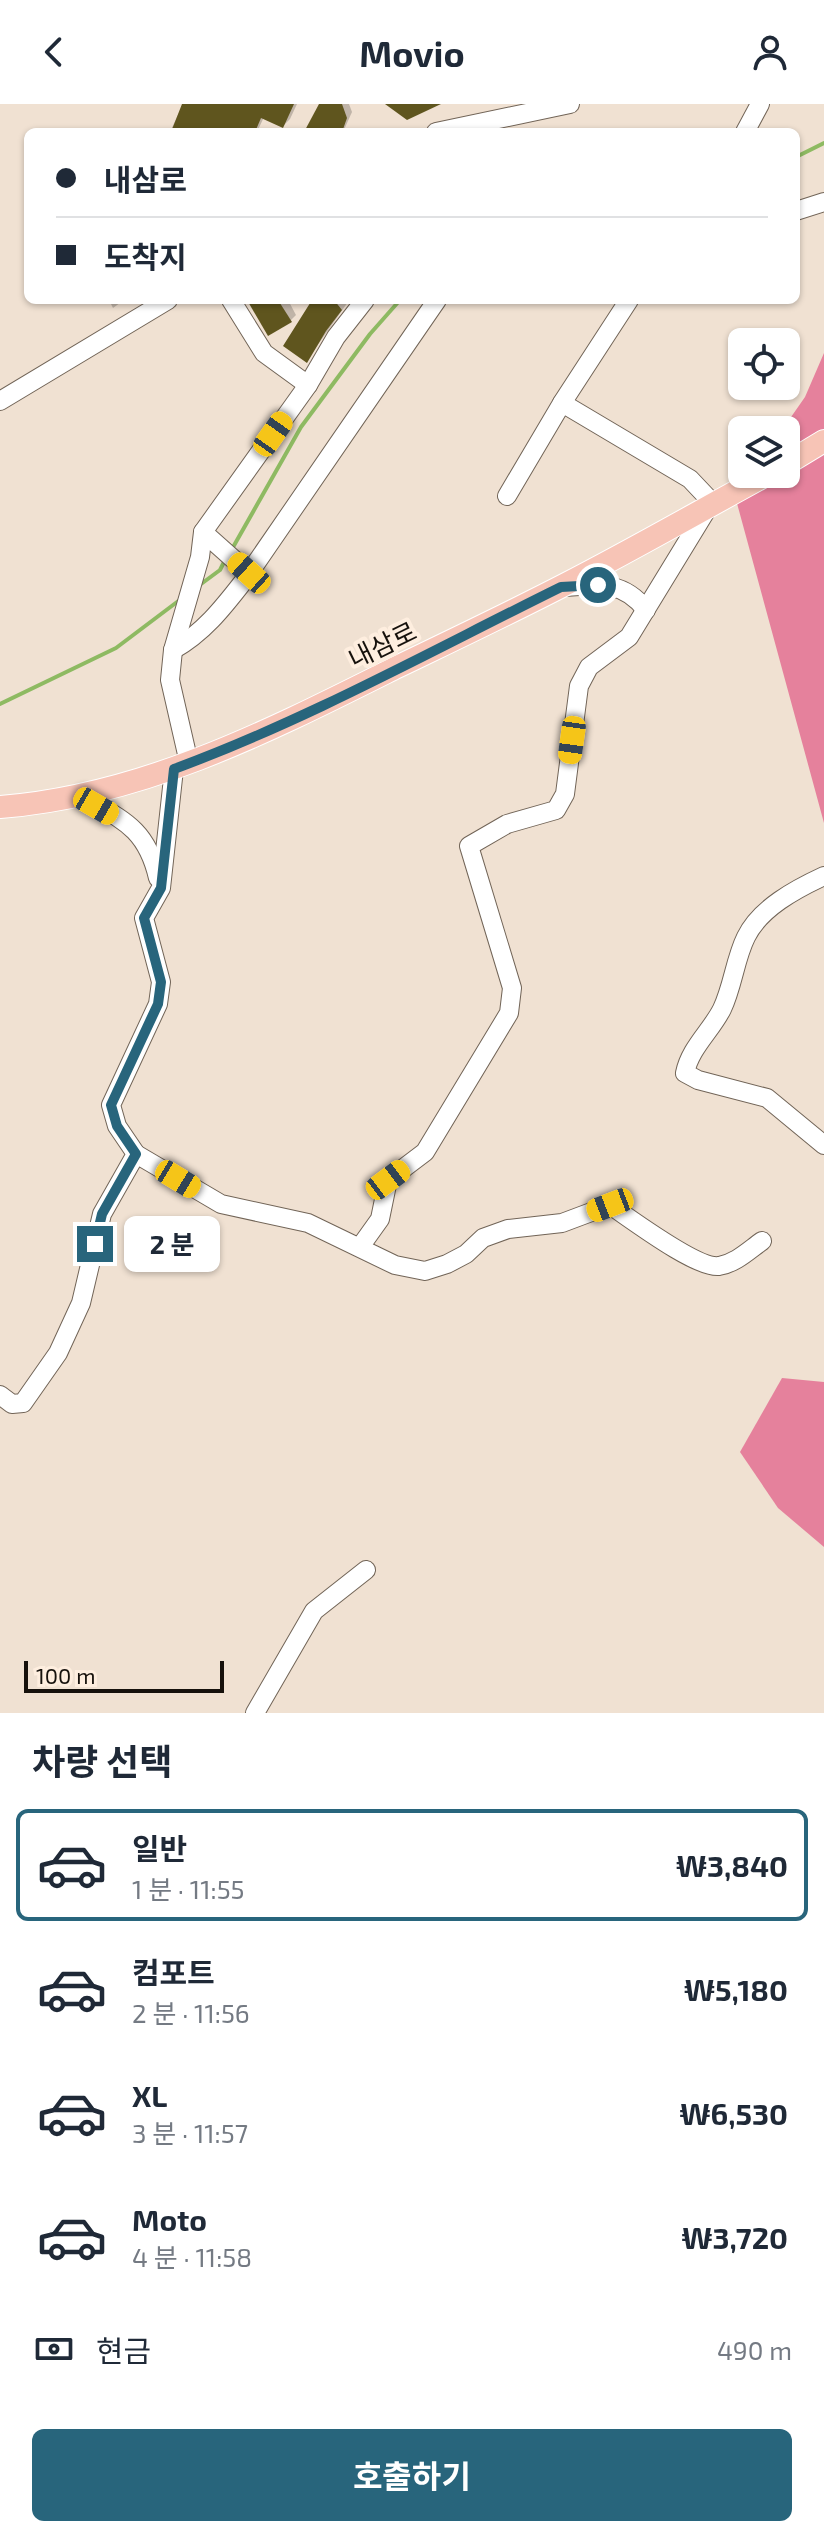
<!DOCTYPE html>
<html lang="ko">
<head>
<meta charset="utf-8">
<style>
  body { margin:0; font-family:"Exo 2","Noto Sans KR",sans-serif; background:#f6f6f7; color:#1f2937; height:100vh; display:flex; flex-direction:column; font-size:30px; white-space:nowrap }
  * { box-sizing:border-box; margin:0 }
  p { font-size:26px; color:#747a83 }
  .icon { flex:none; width:44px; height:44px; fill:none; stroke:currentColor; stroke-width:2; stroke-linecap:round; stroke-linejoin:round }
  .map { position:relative; height:1609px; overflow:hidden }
  .sheet { display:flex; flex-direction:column; background:#fff; flex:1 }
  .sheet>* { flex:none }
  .top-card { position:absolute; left:24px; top:24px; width:776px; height:176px; border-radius:12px; box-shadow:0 2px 6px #0004; display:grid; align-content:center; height:176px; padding:0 32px; background:#fff }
  .fabs { position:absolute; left:728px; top:224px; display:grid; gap:16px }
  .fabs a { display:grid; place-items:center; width:72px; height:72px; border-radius:12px; background:#fff; box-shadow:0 2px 6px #0004; font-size:40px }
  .scale { position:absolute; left:24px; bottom:20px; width:200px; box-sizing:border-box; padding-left:8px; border:4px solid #16110c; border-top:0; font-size:22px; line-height:28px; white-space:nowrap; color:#16110c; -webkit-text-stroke:6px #feeedf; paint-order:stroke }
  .end { position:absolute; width:36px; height:36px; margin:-18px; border:10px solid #28657c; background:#fff; box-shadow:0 0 0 4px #fff }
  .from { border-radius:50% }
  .bubble { position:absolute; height:56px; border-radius:12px; background:#fff; box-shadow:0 2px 6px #0004; font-size:26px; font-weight:700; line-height:56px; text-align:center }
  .car { position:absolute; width:24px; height:48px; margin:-24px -12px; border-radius:10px; box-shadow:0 0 6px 2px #0007; background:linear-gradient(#f5c518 24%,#345 0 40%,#f5c518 0 76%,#345 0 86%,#f5c518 0) }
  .top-card b { display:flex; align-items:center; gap:28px; height:76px; font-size:30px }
  .top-card b+b { border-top:2px solid #e0e1e3 }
  .top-card i { width:20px; height:20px; background:#1f2937 }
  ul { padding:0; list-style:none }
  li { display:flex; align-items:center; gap:24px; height:112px; margin:0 16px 12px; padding:0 16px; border:4px solid transparent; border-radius:12px }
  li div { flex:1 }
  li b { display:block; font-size:30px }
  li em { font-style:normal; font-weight:700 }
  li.current { border-color:#28657c }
  li>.icon { width:72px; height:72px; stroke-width:1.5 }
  h2 { padding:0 32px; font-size:36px; line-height:96px }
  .pay { display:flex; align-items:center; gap:20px; height:88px; padding:0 32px; font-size:30px }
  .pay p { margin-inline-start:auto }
  .button { display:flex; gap:16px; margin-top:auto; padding:16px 32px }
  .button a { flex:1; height:92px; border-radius:12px; background:#28657c; color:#fff; font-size:32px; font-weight:700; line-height:92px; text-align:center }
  header { display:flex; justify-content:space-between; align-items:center; height:104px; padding:0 32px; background:#fff; font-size:36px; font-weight:700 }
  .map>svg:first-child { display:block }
</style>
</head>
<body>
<header><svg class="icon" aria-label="back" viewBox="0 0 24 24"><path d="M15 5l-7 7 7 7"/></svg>Movio<svg class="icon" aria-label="person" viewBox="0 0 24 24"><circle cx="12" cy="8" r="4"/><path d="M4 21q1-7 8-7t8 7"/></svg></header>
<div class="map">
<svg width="824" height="1609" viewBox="0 0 824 1609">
  <rect width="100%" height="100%" fill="#f0e1d2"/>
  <g fill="#e5819c">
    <path d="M824,249V719L735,392L751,370H786V326H782L805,293Z"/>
    <path d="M782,1274L824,1278V1443L778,1404L740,1348Z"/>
  </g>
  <g fill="#0003">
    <path d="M183,0H297L290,15L283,22L264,13L257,28H170Z"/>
    <path d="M321,0H349L352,8L343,28H306Z"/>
    <path d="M109,196H124L113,204Z"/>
    <path d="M249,196H288L296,211L290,217Z"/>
    <path d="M315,196L348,198L307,256Z"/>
  </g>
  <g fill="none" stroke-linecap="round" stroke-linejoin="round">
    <g stroke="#8eba62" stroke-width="4">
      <path d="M796,53L824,39"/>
      <path d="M232,445L301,323L370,230L400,196"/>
      <path d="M197,483L220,466L225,456"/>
      <path d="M0,600L116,544L181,495"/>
    </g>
  </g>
  <g fill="#5f551e">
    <path d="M182,0H294L283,24L261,14L255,28H171Z"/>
    <path d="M319,0H342L347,14L342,28H304Z"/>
    <path d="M385,0H441L407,16Z"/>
    <path d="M247,196H278L292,218L268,232Z"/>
    <path d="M312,196H334L342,206L326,227L307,259L283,242Z"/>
  </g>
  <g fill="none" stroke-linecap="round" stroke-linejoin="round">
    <g stroke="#716457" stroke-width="20">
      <g id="minor">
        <path d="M436,28L570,0"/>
        <path d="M745,28L760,0"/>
        <path d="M796,107L824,98"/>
        <path d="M231,196L264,249L308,281"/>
        <path d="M0,297L168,196"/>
        <path d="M562,299L690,375L707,393"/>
        <path d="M507,392L562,299L629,196"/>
        <path d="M203,428L249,469"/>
        <path d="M566,483C599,480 624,477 646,506"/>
        <path d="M173,546C203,529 222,505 243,478L437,196"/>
        <path d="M189,659L170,576L173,546L200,453L203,428L308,281L336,233L365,196"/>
        <path d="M78,690C120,715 146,722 158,774"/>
        <path d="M824,772C796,785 760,804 746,833C735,855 733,882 722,905C711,927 690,944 685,969L698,976L767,994L824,1041"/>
        <path d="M136,1050L221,1100L308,1119L395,1161L425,1167L447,1160L466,1150L483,1134L508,1125L562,1119L610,1101C631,1115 697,1165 719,1162C736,1159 748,1147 762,1137"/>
        <path d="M360,1143L380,1115L388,1076L425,1048L509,909L512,884L469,742L507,720L556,706L565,690L579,582L589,563L629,533L709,402"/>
        <path d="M0,1291L12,1300L23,1299L58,1249L81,1199L102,1110L136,1050L117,1022L111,1001L158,900L161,878L144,814L161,784L174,665"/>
        <path d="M255,1609L314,1507L366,1466"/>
      </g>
    </g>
    <g stroke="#fff" stroke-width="24">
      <g id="major">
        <path d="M786,360L824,337"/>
        <path d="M0,703C143,692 271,626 397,563C453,536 510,509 566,480C634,445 700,407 768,370"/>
      </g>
    </g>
    <use href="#minor" stroke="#fff" stroke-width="18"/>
    <use href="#major" stroke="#f7c4b6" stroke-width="22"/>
  </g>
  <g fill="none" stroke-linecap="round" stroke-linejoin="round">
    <path stroke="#28657c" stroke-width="10" d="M95,1140L102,1110L136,1050L117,1022L111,1001L158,900L161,878L144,814L161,784L174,665C307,616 433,546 561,483L598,481"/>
  </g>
  <g text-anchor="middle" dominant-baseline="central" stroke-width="8" stroke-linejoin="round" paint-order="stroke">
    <g font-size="26" fill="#16110c" stroke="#feeedf">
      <text transform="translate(382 540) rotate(-26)">내삼로</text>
    </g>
  </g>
</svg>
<div class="fabs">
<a><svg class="icon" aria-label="locate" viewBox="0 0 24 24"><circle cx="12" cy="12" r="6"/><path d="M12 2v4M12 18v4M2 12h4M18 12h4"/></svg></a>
<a><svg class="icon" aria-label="layers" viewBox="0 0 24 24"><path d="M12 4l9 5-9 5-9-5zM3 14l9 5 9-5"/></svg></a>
</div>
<div class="scale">100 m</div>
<i class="end from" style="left:598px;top:481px"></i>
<i class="end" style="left:95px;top:1140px"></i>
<div class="bubble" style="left:124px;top:1112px;width:96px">2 분</div>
<i class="car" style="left:273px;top:330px;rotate:35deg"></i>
<i class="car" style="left:249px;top:469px;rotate:312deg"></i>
<i class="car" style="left:572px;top:636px;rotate:188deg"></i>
<i class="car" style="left:96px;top:702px;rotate:120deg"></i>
<i class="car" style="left:178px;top:1075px;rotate:121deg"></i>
<i class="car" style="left:388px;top:1076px;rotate:53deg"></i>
<i class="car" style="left:610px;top:1101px;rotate:249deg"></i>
<div class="top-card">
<b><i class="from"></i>내삼로</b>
<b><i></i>도착지</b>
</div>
</div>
<section class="sheet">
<h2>차량 선택</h2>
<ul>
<li class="current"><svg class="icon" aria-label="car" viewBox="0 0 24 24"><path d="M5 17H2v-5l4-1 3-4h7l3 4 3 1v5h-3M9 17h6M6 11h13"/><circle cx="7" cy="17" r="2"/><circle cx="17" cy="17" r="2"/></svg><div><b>일반</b><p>1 분 · 11:55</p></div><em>₩3,840</em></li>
<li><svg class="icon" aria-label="car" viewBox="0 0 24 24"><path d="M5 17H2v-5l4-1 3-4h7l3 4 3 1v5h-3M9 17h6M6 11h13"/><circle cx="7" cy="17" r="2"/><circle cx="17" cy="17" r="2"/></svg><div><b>컴포트</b><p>2 분 · 11:56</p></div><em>₩5,180</em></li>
<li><svg class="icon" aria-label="car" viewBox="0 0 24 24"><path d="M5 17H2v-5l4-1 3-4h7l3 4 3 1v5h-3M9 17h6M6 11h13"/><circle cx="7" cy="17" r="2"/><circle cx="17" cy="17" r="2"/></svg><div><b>XL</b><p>3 분 · 11:57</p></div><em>₩6,530</em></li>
<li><svg class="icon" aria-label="car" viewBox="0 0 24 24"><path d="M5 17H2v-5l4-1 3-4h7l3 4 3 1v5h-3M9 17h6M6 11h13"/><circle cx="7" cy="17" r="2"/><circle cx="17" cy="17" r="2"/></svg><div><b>Moto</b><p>4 분 · 11:58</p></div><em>₩3,720</em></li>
</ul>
<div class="pay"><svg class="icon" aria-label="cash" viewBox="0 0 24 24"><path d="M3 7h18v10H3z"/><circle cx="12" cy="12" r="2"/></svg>현금<p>490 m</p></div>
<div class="button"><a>호출하기</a></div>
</section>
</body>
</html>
